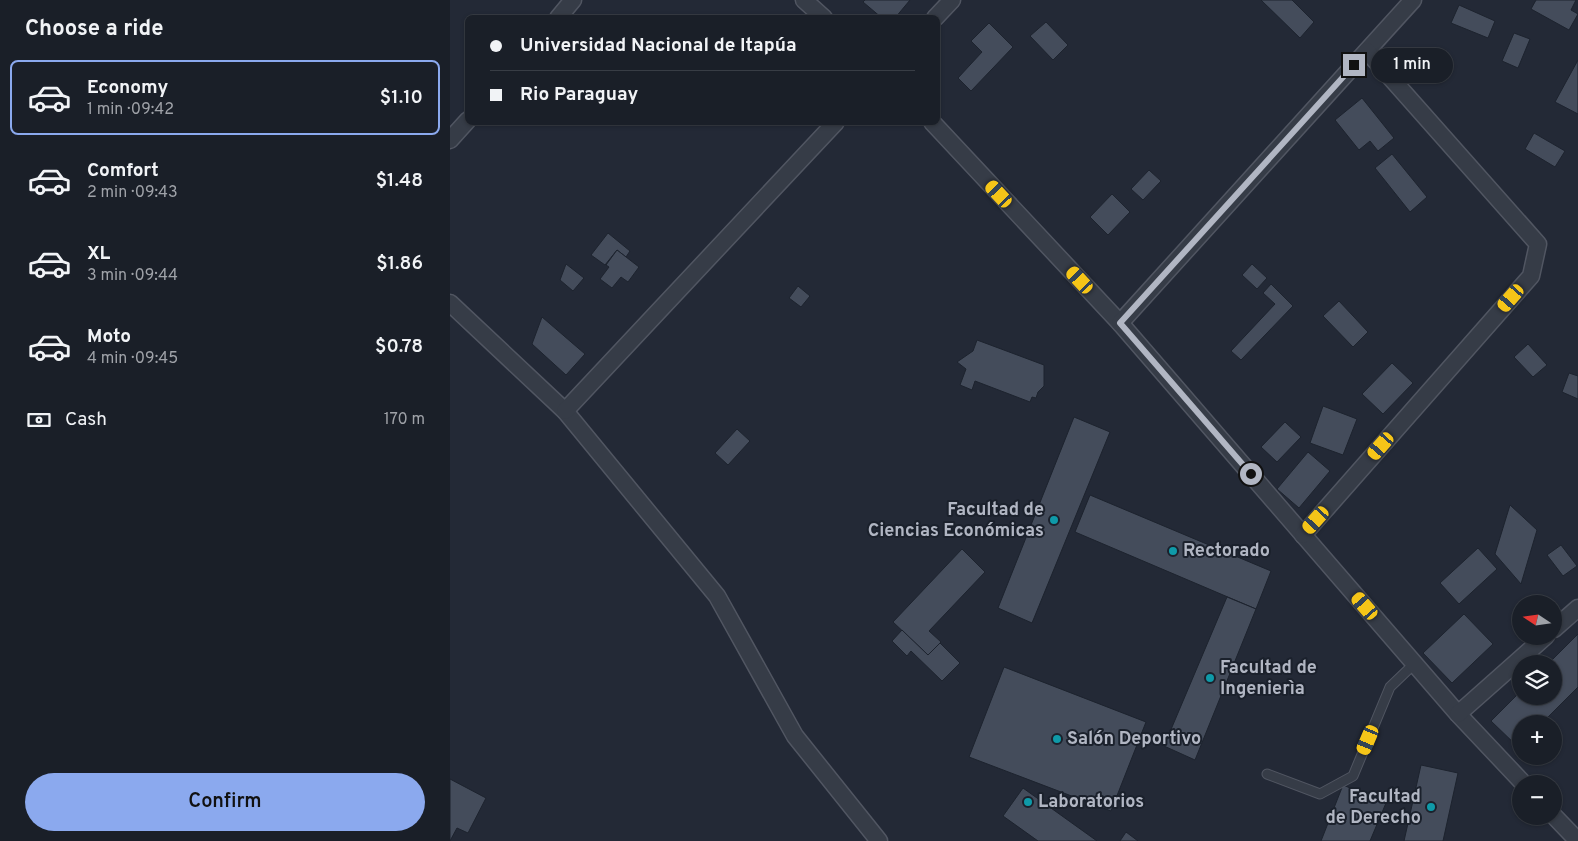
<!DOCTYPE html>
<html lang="en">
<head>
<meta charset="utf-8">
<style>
  body { margin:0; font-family:Overpass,sans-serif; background:#272c34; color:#f1f3f6; height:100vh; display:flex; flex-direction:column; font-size:19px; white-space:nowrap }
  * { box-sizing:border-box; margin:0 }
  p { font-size:16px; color:#9fa2a8 }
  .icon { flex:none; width:28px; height:28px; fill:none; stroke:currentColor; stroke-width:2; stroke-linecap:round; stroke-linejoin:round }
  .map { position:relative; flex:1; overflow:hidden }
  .drawer { display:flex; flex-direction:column; background:#1a1f28; width:450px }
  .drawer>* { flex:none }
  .hud { position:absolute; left:15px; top:15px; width:475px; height:110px; border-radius:8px; box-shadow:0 1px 4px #0004,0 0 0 1px #383d45; display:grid; align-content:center; height:110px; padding:0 25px; background:#1a1f28 }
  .needle { width:32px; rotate:283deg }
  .controls { position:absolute; left:1062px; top:595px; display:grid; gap:10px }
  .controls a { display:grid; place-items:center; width:50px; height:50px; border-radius:50%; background:#1a1f28; box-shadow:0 1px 4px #0004,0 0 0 1px #383d45; font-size:25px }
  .end { position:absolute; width:22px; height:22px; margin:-11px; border:6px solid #b1b6c3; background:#111; box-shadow:0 0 0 2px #111 }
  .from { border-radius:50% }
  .bubble { position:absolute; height:35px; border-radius:18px; background:#1a1f28; box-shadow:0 1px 4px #0004,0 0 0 1px #383d45; font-size:16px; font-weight:600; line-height:35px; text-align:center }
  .car { position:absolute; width:15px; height:30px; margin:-15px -8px; border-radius:6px; box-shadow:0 0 4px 1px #0007; background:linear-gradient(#f5c518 24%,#345 0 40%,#f5c518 0 76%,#345 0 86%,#f5c518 0) }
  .hud b { display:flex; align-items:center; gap:18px; height:48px; font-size:19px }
  .hud b+b { border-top:1px solid #383d45 }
  .hud i { width:12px; height:12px; background:#f1f3f6 }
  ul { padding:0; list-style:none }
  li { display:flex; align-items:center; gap:15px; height:75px; margin:0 10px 8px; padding:0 15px; border:2px solid transparent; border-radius:8px }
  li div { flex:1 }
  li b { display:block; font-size:19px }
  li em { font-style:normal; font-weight:600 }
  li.selected { border-color:#8ba9ee }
  li>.icon { width:45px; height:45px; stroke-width:1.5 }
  h2 { padding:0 25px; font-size:22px; line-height:60px }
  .pay { display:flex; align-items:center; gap:12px; height:55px; padding:0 25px; font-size:19px }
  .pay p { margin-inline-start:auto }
  .button { display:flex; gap:10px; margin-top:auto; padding:10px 25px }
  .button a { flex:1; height:58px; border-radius:30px; background:#8ba9ee; color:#111; font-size:20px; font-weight:600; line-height:58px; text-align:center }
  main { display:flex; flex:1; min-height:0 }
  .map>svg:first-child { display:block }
</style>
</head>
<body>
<main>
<section class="drawer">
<h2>Choose a ride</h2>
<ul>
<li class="selected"><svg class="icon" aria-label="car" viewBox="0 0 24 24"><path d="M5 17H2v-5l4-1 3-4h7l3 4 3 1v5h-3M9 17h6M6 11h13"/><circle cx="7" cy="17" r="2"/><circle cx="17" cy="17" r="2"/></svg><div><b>Economy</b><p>1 min · 09:42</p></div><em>$1.10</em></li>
<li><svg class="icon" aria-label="car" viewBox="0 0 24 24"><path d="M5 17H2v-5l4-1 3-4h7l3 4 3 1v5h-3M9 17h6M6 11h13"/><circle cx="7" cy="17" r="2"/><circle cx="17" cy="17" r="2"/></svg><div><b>Comfort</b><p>2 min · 09:43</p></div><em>$1.48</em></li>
<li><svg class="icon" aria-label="car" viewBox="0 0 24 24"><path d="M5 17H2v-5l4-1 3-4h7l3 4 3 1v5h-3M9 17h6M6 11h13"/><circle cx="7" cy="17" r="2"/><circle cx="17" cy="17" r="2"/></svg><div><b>XL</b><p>3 min · 09:44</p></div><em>$1.86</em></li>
<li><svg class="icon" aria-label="car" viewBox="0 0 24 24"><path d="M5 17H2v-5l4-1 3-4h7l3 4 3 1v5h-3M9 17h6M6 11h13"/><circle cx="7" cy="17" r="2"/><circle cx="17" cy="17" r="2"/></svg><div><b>Moto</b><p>4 min · 09:45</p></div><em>$0.78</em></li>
</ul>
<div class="pay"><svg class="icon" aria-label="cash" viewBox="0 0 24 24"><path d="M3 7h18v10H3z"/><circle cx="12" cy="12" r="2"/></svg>Cash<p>170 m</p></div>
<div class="button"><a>Confirm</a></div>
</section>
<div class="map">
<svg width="1128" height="841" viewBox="0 0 1128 841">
  <rect width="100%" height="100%" fill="#232936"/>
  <g fill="#444c5b" stroke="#1d232e">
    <path d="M415,0H460L445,18H432L413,2Z"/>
    <path d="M811,0H842L864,22L850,38Z"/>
    <path d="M1086,0H1126L1121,10L1128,14L1119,30L1081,9Z"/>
    <path d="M1009,5L1045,21L1038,38L1001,23Z"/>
    <path d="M596,22L618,45L603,60L580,36Z"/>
    <path d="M539,23L563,47L521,91L508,78L532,52L521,41Z"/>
    <path d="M1064,33L1080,39L1068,68L1052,61Z"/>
    <path d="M1128,60V114L1105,102Z"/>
    <path d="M912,98L944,138L928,151L920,141L909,150L885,120Z"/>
    <path d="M1084,133L1115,151L1105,167L1075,149Z"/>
    <path d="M942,154L977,197L960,212L925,168Z"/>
    <path d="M699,170L711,181L693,200L681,189Z"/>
    <path d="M662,194L680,212L658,235L640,217Z"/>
    <path d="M158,233L180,251L176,257L167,250L155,265L141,255Z"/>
    <path d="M167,250L189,267L178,282L171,277L162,288L150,279L159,267L156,265Z"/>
    <path d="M116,264L134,278L123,291L110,280Z"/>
    <path d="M802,264L817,278L807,289L792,275Z"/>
    <path d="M821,284L843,306L791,360L781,351L825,304L813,293Z"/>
    <path d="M348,286L360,296L351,307L339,298Z"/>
    <path d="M889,301L918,332L903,347L873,316Z"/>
    <path d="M92,317L135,354L116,375L82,344Z"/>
    <path d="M527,340L594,365V386L588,392L586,398L582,397L580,402L525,381L522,390L510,385L516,369L507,362L523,351Z"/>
    <path d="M1078,344L1097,365L1083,377L1064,357Z"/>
    <path d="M942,363L963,383L933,414L912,394Z"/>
    <path d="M1119,373L1128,376V399L1112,392Z"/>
    <path d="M873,406L907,419L893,455L860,443Z"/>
    <path d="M624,417L660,432L582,623L548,608Z"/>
    <path d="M835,422L851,437L827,462L811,447Z"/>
    <path d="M287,429L300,441L278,465L265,453Z"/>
    <path d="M858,452L880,471L849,508L827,489Z"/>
    <path d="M640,495L821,571L806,609L625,532Z"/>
    <path d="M1060,505L1087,530L1071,584L1045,554Z"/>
    <path d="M1111,545L1127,566L1113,576L1097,555Z"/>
    <path d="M1028,548L1047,569L1009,604L990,583Z"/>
    <path d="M512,549L535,572L479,631L491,642L478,655L443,622Z"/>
    <path d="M777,597L806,609L745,760L714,746Z"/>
    <path d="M1014,614L1043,644L1002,683L973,653Z"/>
    <path d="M452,630L478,655L490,643L510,663L492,681L461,651L457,656L442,641Z"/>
    <path d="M1128,634V687L1091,724H1071V744L1068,747L1041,721L1071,691V696H1104V664H1098Z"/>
    <path d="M554,667L696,722L661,811L519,757Z"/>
    <path d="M971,765L1008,773L993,841H954Z"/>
    <path d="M0,779L36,798L18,833L7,828L0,841Z"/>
    <path d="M893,785L936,803L920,841H871Z"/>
    <path d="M573,788L647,841H588L553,816Z"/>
    <path d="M676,832L688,841H670Z"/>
  </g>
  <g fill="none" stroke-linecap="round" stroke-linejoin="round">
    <g stroke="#515662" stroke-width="11">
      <path id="service" d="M817,774L870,794L903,776L940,687L964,664"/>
    </g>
    <g stroke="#515662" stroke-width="19">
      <g id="minor">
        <path d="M354,0L374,18"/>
        <path d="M108,18L123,0"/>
        <path d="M485,18L502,0"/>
        <path d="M482,122L670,323L1008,714L1074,784"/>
        <path d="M0,140L18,120"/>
        <path d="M0,303L115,411L267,596L345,736L429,841"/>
        <path d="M670,323L963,0"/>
        <path d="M115,411L386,122"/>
        <path d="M853,535L1081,276L1088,244L917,51"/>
        <path d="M1104,629L1128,608"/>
        <path d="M1008,714L1096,636"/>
        <path d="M1104,816L1128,841"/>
      </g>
    </g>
    <use href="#service" stroke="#363c47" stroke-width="9"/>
    <use href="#minor" stroke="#363c47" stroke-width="16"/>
  </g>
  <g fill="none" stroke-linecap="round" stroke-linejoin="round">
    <path stroke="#b1b6c3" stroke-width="6" d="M801,474L670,323L904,65"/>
  </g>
  <g fill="#0f9aa8" stroke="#1b212c" stroke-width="2">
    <circle cx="604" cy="520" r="5"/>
    <circle cx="723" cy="551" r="5"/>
    <circle cx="760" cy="678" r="5"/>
    <circle cx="607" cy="739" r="5"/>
    <circle cx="578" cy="802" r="5"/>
    <circle cx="981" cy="807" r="5"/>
  </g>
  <g text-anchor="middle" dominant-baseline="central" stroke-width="4" stroke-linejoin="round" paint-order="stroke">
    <g font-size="18" font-weight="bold" fill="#b1b6c3" stroke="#1b212c" text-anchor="start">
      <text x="594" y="510" text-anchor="end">Facultad de<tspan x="594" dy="21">Ciencias Económicas</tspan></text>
      <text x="733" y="551">Rectorado</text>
      <text x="770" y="668">Facultad de<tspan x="770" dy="21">Ingenierìa</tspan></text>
      <text x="617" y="739">Salón Deportivo</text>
      <text x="971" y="797" text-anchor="end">Facultad<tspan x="971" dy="21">de Derecho</tspan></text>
      <text x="588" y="802">Laboratorios</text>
    </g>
  </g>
</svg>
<div class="controls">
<a><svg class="needle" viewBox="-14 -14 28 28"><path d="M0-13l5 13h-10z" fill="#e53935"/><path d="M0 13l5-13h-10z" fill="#9fa2a8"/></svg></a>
<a><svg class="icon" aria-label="layers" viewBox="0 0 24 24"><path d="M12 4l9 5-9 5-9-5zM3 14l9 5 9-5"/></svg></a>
<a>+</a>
<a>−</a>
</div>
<i class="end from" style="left:801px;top:474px"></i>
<i class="end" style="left:904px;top:65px"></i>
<div class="bubble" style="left:921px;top:48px;width:82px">1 min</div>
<i class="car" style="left:549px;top:194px;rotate:317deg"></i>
<i class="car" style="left:630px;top:280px;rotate:317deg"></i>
<i class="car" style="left:1061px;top:298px;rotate:221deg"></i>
<i class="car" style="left:931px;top:446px;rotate:221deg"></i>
<i class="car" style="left:866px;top:520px;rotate:222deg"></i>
<i class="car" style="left:915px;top:606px;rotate:319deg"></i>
<i class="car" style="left:918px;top:740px;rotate:203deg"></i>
<div class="hud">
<b><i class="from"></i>Universidad Nacional de Itapúa</b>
<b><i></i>Rio Paraguay</b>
</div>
</div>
</main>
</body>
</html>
